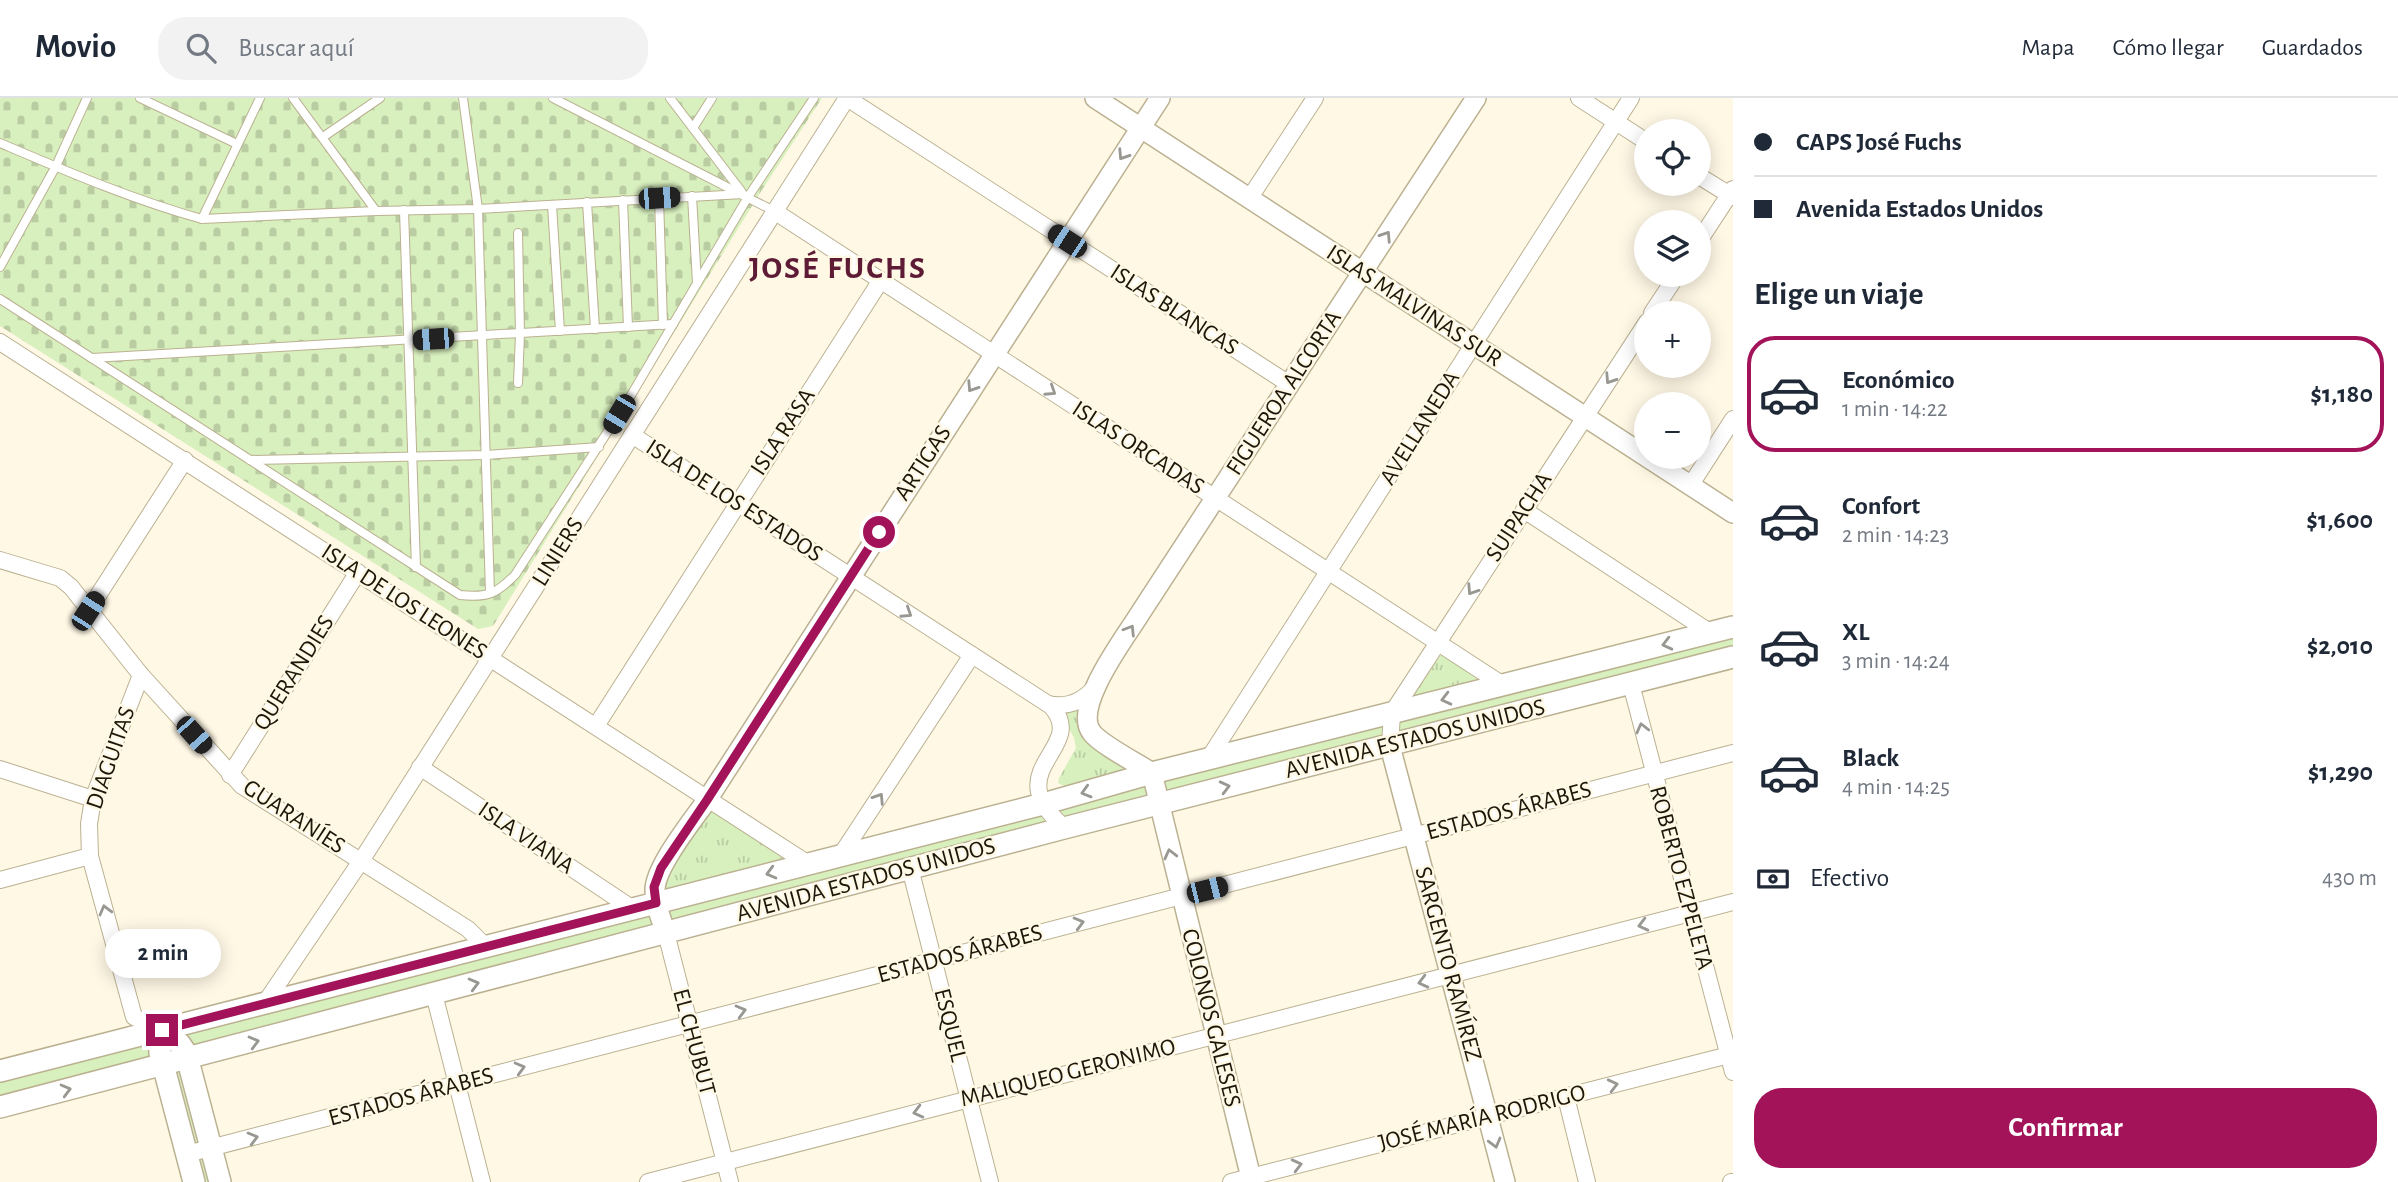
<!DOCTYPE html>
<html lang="es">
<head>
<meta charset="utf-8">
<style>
  body { margin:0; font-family:"Alegreya Sans",sans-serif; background:#f2f2f3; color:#1f2937; height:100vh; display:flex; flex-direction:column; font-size:26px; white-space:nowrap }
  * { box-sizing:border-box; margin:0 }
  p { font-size:23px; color:#747a83 }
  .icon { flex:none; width:38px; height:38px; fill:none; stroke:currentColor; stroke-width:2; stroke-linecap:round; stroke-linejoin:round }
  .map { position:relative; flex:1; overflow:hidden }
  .side { display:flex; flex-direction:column; background:#fff; width:665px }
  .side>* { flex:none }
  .guide { display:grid; align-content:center; height:154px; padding:0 21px; background:#fff }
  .fabs { position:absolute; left:1634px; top:21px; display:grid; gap:14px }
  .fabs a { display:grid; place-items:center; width:77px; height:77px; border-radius:50%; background:#fff; box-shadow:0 4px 18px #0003; font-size:35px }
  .end { position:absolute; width:32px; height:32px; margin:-16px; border:9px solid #a21359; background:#fff; box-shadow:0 0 0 4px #fff }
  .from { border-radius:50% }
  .bubble { position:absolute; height:49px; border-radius:24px; background:#fff; box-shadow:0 4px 18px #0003; font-size:23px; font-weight:700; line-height:49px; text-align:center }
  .car { position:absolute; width:21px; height:42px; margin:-21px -10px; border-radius:9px; box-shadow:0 0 5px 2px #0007; background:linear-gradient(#222 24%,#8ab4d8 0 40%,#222 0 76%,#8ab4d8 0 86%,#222 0) }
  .guide b { display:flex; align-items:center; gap:24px; height:66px; font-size:26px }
  .guide b+b { border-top:2px solid #e0e1e3 }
  .guide i { width:18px; height:18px; background:#1f2937 }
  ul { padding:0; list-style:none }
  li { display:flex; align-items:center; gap:21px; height:116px; margin:0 14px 10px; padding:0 7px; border:4px solid transparent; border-radius:28px }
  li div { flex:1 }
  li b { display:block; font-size:26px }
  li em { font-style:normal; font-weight:700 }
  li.selected { border-color:#a21359 }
  li>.icon { width:63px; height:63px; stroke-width:1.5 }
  h2 { padding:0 21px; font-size:32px; line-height:84px }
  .pay { display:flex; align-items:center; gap:18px; height:77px; padding:0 21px; font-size:26px }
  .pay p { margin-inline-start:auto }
  .primary-button { display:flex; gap:14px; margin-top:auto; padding:14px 21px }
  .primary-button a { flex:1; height:80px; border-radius:28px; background:#a21359; color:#fff; font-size:28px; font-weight:700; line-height:80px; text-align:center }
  header { display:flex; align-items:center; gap:42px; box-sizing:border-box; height:98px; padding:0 35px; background:#fff; border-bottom:2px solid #e0e1e3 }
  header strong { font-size:33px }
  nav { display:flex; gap:38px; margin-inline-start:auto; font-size:24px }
  .search { width:490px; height:63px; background:#f2f2f3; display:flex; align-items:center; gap:18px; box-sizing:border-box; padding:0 24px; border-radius:28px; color:#747a83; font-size:26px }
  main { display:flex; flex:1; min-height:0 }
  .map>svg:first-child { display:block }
</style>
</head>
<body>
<header>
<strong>Movio</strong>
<div class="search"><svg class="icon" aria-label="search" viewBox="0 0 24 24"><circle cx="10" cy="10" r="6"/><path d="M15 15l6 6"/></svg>Buscar aquí</div>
<nav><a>Mapa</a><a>Cómo llegar</a><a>Guardados</a></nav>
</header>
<main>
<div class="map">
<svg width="1733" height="1084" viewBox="0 0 1733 1084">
  <defs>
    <pattern id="cemetery-stones" width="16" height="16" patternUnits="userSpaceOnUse" patternTransform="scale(1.75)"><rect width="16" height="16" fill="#d8efbe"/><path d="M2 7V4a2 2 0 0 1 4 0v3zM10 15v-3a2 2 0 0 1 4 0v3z" fill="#b9cca2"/></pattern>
    <pattern id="park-tufts" width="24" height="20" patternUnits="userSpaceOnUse" patternTransform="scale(1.75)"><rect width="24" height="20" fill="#d8efbe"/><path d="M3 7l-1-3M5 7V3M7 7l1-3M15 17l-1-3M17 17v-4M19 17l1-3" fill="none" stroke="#b9cca2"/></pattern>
  </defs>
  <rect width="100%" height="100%" fill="#fff8e5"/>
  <path fill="#d8efbe" d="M1733,529V559L188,961L220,1084H194L163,967L0,1009V973Z"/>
  <path fill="url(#cemetery-stones)" d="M0,0H822L760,95L493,528L478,531L0,228Z"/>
  <g fill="url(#park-tufts)">
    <path d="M1441,557L1479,581L1411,600Z"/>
    <path d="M1086,607L1082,619L1126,669L1125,675L1066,689L1058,685L1059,680L1076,650L1074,640L1060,613Z"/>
    <path d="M707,702L805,766L660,804L661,770Z"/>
  </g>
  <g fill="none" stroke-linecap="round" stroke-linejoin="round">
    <g stroke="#bbb191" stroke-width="10">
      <g id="service">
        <path d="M140,0L237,46"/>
        <path d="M293,0L376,113"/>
        <path d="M463,0L478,111L490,495"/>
        <path d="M553,0L774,113"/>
        <path d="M670,0L741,93"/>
        <path d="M693,30L712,0"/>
        <path d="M323,39L380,0"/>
        <path d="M0,45C66,73 133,102 202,121L376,113L478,111L743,96"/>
        <path d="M692,98L697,185"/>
        <path d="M659,100L663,227"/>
        <path d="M623,102L628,229"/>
        <path d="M587,104L595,231"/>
        <path d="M552,107L560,233"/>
        <path d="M404,112L416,469"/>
        <path d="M202,121L260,0"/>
        <path d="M518,135L520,236L518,285"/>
        <path d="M0,169L56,68L87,0"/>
        <path d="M0,201L460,497C487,500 496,496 515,477L630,299L748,99L814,0"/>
        <path d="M92,260L673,226"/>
        <path d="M250,362L486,357L599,349"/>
      </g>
    </g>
    <g stroke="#bbb191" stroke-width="18">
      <g id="minor">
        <path d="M847,0L1289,286"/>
        <path d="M1579,0L1647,44"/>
        <path d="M1699,78L1733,99"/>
        <path d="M1249,101L1315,0"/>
        <path d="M774,113L1503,587"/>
        <path d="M1699,143L1733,91"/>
        <path d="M1652,215L1677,177"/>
        <path d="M0,244L807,765"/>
        <path d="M632,337L1051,608C1081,641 1032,660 1039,694C1042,708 1054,720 1064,730"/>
        <path d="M1690,388L1733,321"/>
        <path d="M1524,412L1711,535"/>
        <path d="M0,462L60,480L71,489L141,577L242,688L468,831L485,848"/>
        <path d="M88,513L185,362"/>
        <path d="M141,577L93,701L89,726L90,758L134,919L162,932"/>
        <path d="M1631,586L1733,974"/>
        <path d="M1048,606C1066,610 1082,604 1094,590"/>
        <path d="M596,628L881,182"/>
        <path d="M1390,648L1392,615L1647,224"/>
        <path d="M1209,660L1631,0"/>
        <path d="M420,669L633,811"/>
        <path d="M0,671L93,701"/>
        <path d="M230,677L358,474"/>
        <path d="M841,757L972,557"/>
        <path d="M910,770L990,1084"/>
        <path d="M0,782L90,758"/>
        <path d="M666,835L730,1084"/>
        <path d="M434,896L482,1084"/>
        <path d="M265,905L361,763L847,0"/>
        <path d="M1566,999L1587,1084"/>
        <path d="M187,1056L1733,655"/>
        <path d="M648,1084L1733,804"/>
        <path d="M1231,1084L1733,956"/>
        <path d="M1731,1084H1733"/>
      </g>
    </g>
    <g stroke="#bbb191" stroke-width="22">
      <g id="tertiary">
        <path d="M1095,0L1733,415"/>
        <path d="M1390,648L1505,1084"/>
        <path d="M666,835C661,821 655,807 655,792C655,769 693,722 707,702L1160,0"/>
        <path d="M1252,1084L1152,675C1137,665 1103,648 1092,635C1071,609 1127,537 1141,514L1476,0"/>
      </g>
    </g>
    <g stroke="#bbb191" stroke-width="24">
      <g id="secondary">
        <path d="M162,932L180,946L186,955L220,1084"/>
        <path d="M162,932L159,938L160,955L194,1084"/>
        <path d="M0,973L1043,706L1152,675L1733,529"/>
        <path d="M0,1009L1064,730L1733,559"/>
      </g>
    </g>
    <use href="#service" stroke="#fff" stroke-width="8"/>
    <use href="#minor" stroke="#fff" stroke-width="16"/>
    <use href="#tertiary" stroke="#fff" stroke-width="19"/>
    <use href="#secondary" stroke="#fff" stroke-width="21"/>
  </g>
  <defs><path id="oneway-chevron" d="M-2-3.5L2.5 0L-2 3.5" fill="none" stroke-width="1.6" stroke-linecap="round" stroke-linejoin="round" transform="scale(1.75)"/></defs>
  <g stroke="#989791">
    <use href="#oneway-chevron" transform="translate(1123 57) rotate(123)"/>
    <use href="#oneway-chevron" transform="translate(1386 138) rotate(-57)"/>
    <use href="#oneway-chevron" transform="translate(1610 281) rotate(123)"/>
    <use href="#oneway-chevron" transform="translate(972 289) rotate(123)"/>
    <use href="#oneway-chevron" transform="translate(1051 293) rotate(33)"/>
    <use href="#oneway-chevron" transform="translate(1472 492) rotate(123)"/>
    <use href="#oneway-chevron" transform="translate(907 515) rotate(33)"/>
    <use href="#oneway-chevron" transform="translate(1130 532) rotate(-58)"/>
    <use href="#oneway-chevron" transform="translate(1667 546) rotate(166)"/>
    <use href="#oneway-chevron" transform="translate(1446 601) rotate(166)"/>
    <use href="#oneway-chevron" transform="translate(1642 630) rotate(-104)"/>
    <use href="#oneway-chevron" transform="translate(1225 689) rotate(-14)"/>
    <use href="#oneway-chevron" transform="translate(1086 694) rotate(164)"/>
    <use href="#oneway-chevron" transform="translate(879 700) rotate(-57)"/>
    <use href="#oneway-chevron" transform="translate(1170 756) rotate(-104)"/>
    <use href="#oneway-chevron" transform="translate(771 775) rotate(165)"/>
    <use href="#oneway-chevron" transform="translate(105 812) rotate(-105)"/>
    <use href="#oneway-chevron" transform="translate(1079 825) rotate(-15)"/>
    <use href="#oneway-chevron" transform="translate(1643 827) rotate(166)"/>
    <use href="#oneway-chevron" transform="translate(1423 884) rotate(166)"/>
    <use href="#oneway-chevron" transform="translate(474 886) rotate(-15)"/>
    <use href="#oneway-chevron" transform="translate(741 913) rotate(-15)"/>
    <use href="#oneway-chevron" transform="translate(254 944) rotate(-15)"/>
    <use href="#oneway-chevron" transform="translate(520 970) rotate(-15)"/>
    <use href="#oneway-chevron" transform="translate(1613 987) rotate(-14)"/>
    <use href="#oneway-chevron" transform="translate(66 992) rotate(-15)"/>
    <use href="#oneway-chevron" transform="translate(918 1014) rotate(166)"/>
    <use href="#oneway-chevron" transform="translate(253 1040) rotate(-15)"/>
    <use href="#oneway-chevron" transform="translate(1495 1045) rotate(75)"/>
    <use href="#oneway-chevron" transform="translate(1297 1067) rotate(-14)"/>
  </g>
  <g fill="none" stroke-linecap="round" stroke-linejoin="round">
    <path stroke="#a21359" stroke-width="9" d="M162,932L656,805L654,789L661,770L707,702L879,434"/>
  </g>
  <g text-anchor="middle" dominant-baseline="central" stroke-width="5" stroke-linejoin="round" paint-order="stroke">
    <g font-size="24" fill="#1b170b" stroke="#fff8e5">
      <text transform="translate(1414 208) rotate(33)">ISLAS MALVINAS SUR</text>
      <text transform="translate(1174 212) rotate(33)">ISLAS BLANCAS</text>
      <text transform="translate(1284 295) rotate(-57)">FIGUEROA ALCORTA</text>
      <text transform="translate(1420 330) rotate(-58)">AVELLANEDA</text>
      <text transform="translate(783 334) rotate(-57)">ISLA RASA</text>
      <text transform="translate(1138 350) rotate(33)">ISLAS ORCADAS</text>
      <text transform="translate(923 365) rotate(-57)">ARTIGAS</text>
      <text transform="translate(734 403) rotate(33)">ISLA DE LOS ESTADOS</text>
      <text transform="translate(1519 419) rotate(-57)">SUIPACHA</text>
      <text transform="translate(558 454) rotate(-58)">LINIERS</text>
      <text transform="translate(404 504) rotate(33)">ISLA DE LOS LEONES</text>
      <text transform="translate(294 575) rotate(-58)">QUERANDIES</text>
      <text transform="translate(1415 641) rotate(-14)">AVENIDA ESTADOS UNIDOS</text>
      <text transform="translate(111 660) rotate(-71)">DIAGUITAS</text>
      <text transform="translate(1509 713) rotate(-15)">ESTADOS ÁRABES</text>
      <text transform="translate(294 719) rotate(33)">GUARANÍES</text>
      <text transform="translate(526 740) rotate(34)">ISLA VIANA</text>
      <text transform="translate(1681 780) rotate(75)">ROBERTO EZPELETA</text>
      <text transform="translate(866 782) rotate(-15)">AVENIDA ESTADOS UNIDOS</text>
      <text transform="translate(960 856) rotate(-15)">ESTADOS ÁRABES</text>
      <text transform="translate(1448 866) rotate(75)">SARGENTO RAMÍREZ</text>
      <text transform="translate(1211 920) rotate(76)">COLONOS GALESES</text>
      <text transform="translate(950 927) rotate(76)">ESQUEL</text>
      <text transform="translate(694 944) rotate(75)">EL CHUBUT</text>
      <text transform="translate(1068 975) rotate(-14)">MALIQUEO GERONIMO</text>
      <text transform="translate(411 999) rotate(-15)">ESTADOS ÁRABES</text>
      <text transform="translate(1482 1020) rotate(-14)">JOSÉ MARÍA RODRIGO</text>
    </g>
    <g font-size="32" font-weight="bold" letter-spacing="2" fill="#5d1b36" stroke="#fff8e5">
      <text x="838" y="170">JOSÉ FUCHS</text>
    </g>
  </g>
</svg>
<div class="fabs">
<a><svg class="icon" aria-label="locate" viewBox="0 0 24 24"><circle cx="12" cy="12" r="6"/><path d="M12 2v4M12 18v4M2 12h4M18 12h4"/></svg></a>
<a><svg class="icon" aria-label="layers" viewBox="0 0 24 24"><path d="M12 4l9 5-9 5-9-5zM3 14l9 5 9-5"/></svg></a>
<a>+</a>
<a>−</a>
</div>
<i class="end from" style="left:879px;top:434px"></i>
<i class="end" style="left:162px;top:932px"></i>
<div class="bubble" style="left:105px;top:831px;width:116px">2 min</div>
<i class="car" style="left:659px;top:100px;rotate:86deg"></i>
<i class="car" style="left:1067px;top:143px;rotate:303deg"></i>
<i class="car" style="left:433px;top:241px;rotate:266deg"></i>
<i class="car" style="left:619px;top:316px;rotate:211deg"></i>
<i class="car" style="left:88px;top:513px;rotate:33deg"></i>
<i class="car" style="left:194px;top:637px;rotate:138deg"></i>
<i class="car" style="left:1207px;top:792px;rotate:76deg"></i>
</div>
<section class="side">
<div class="guide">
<b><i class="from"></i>CAPS José Fuchs</b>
<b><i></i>Avenida Estados Unidos</b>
</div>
<h2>Elige un viaje</h2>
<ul>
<li class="selected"><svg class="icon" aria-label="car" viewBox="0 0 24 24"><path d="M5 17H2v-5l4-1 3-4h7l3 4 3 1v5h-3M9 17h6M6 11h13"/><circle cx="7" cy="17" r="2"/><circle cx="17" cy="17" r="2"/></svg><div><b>Económico</b><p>1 min · 14:22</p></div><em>$1,180</em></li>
<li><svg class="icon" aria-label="car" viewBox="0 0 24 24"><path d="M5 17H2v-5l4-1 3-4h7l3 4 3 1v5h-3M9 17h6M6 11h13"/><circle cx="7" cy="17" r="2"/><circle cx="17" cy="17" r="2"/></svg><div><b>Confort</b><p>2 min · 14:23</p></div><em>$1,600</em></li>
<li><svg class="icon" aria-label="car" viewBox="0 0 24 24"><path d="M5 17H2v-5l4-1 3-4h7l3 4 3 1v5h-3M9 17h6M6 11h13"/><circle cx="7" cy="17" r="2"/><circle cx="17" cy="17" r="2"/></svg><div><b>XL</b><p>3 min · 14:24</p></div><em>$2,010</em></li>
<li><svg class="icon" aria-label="car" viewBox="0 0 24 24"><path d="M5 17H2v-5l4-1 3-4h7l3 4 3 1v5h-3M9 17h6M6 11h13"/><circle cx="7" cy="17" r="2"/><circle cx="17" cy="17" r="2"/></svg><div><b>Black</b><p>4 min · 14:25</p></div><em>$1,290</em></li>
</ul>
<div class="pay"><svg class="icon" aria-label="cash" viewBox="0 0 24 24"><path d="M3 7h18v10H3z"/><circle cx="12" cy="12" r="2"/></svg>Efectivo<p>430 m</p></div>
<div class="primary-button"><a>Confirmar</a></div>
</section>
</main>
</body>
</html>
